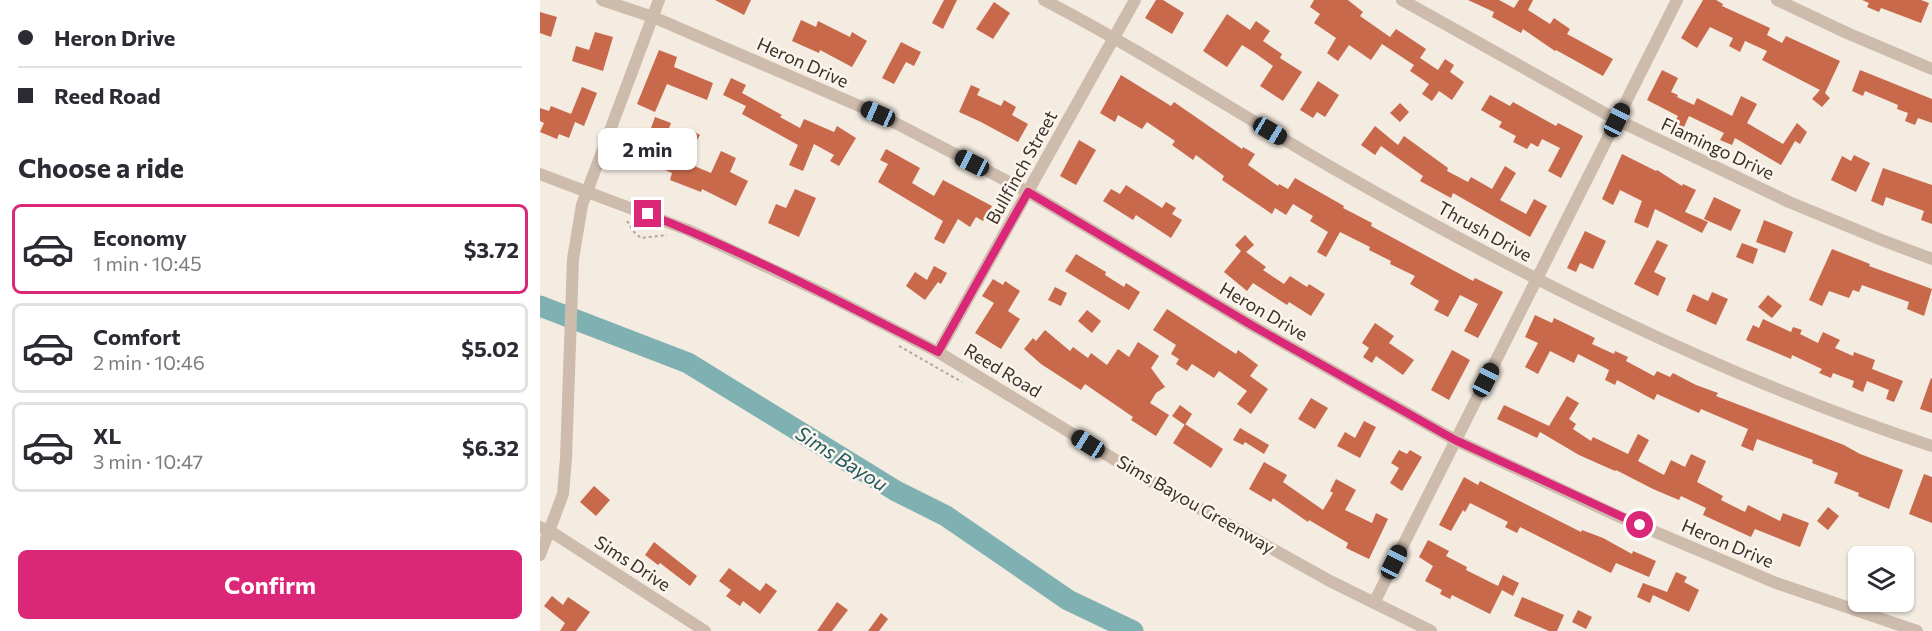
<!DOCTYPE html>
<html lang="en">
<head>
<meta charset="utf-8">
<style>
  body { margin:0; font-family:Commissioner,sans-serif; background:#f2f2f3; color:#2b2b33; height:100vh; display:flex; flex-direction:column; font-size:22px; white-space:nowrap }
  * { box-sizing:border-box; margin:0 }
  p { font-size:20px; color:#7c7c81 }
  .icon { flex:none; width:33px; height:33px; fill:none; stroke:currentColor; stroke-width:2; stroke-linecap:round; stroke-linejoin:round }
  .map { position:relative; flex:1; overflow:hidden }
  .drawer { display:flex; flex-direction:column; background:#fff; width:540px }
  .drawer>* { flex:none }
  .banner { display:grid; align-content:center; height:132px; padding:0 18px; background:#fff }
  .buttons { position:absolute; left:1308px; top:546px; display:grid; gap:12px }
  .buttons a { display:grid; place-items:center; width:66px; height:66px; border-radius:9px; background:#fff; box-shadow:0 2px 4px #0004; font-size:30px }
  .end { position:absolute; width:27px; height:27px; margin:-14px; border:8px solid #db2777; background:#fff; box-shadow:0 0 0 3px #fff }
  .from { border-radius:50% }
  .bubble { position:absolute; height:42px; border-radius:9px; background:#fff; box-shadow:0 2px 4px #0004; font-size:20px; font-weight:700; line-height:42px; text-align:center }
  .car { position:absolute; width:18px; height:36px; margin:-18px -9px; border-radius:8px; box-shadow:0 0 4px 2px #0007; background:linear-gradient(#222 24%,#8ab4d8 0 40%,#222 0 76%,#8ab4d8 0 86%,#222 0) }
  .banner b { display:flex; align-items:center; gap:21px; height:57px; font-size:22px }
  .banner b+b { border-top:2px solid #e1e1e2 }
  .banner i { width:15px; height:15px; background:#2b2b33 }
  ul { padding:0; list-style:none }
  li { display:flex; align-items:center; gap:18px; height:90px; margin:0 12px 9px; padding:0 6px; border:3px solid #e1e1e2; border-radius:9px }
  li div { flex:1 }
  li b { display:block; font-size:22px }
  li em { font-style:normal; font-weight:700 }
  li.selected { border-color:#db2777 }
  li>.icon { width:54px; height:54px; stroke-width:1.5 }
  h2 { padding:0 18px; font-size:27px; line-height:72px }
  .button { display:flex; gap:12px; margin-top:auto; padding:12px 18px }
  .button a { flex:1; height:69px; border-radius:9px; background:#db2777; color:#fff; font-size:24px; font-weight:700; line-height:69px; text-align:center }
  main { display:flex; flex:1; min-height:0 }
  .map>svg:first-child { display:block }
</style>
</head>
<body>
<main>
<section class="drawer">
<div class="banner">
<b><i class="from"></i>Heron Drive</b>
<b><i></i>Reed Road</b>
</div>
<h2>Choose a ride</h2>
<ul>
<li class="selected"><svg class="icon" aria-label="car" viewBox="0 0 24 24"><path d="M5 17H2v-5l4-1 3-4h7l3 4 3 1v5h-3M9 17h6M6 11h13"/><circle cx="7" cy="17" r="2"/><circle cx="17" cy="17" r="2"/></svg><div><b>Economy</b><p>1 min · 10:45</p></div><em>$3.72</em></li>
<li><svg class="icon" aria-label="car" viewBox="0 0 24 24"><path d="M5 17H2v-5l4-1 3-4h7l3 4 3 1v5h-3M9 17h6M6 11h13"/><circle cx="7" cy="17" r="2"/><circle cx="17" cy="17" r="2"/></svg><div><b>Comfort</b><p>2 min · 10:46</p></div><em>$5.02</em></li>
<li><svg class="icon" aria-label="car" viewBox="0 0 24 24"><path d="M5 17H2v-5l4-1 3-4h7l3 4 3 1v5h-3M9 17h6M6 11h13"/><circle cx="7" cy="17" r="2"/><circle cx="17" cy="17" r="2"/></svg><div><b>XL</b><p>3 min · 10:47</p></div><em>$6.32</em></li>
</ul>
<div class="button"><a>Confirm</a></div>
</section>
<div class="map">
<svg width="1392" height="631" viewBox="0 0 1392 631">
  <rect width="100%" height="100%" fill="#f4ebe1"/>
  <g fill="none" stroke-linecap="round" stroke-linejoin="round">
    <path stroke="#7fb0b2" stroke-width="21" d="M0,306L148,363L356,491L406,516L528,600L593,631"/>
  </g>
  <g fill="#c8694b">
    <path d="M175,0H211L204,15Z"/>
    <path d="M404,0H417L403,29L392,23Z"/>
    <path d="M616,0H623L644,13L632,34L605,18Z"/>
    <path d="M774,0H808L823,12L820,16L850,37L856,29L886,49L880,58L898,70L905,59L914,65L910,72L924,82L912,100L899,91L892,101L882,94L889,84L870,71L874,65L842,44L831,60L809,45L798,61L787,53L796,38L774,23L780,14L770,7Z"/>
    <path d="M928,0H959L974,8L979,0H993L988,10L1010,24L1014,18L1030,29L1027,34L1073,59L1063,76L1016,50L1015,51L983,29L981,33L952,17L954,12Z"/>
    <path d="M1163,0H1176L1183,4L1182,6L1230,28L1227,35L1242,43L1246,36L1300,61L1285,93L1284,92L1290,98L1282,107L1272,99L1280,90L1222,60L1227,51L1205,41L1200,52L1189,46L1193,38L1170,27L1157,48L1141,38Z"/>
    <path d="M1322,0H1381L1389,3L1381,23L1341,8L1339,12L1327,7L1329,3Z"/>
    <path d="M454,2L470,13L453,39L436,29Z"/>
    <path d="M0,12L17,17L11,37L0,33Z"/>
    <path d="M687,14L710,30L716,21L730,31L723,41L742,54L740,58L762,72L743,101L720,86L733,66L715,53L702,45L687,67L663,51Z"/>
    <path d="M261,20L276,27L278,21L310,37L312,32L327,41L312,67L280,50L279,53L252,41Z"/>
    <path d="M55,32L73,37L63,71L32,61L36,46L49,50Z"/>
    <path d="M361,42L381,52L374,66L366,62L354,84L342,78Z"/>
    <path d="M119,50L137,57L134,67L173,83L167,100L127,84L115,112L97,104Z"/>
    <path d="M1122,70L1138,78L1131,92L1138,95L1137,97L1154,105L1157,98L1192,116L1201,96L1217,104L1207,123L1243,144L1257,123L1267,132L1260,144L1255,141L1241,165L1195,138L1192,145L1180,140L1184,133L1149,116L1143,129L1134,124L1138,116L1107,100Z"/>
    <path d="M1320,70L1392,99V123L1378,118L1375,125L1365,121L1368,113L1357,109L1358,105L1325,91L1323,96L1312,91Z"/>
    <path d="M581,75L631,106L634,102L702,149L703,147L715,154L708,165L738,186L739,184L748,189L755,178L804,206L803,208L832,223L831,226L933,281L935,278L963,292L938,338L924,331L938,304L920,295L908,317L894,310L899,301L870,284L875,276L850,264L851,261L829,250L830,247L800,232L786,257L777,252L788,232L770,221L773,216L753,204L746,215L735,208L732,214L682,180L684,176L656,155L653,160L632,145L635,141L607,122L602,129L578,115L575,122L560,113Z"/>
    <path d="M191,78L206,85L202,93L242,115L240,117L260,128L264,119L294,132L297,126L316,138L299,166L290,161L294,155L274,144L263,171L249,165L258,145L202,114L206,106L183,95Z"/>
    <path d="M778,81L799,95L785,117L777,112L773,118L760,110Z"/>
    <path d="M431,85L440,89L437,95L461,106L464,100L476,107L472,115L488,124L478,142L441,122L419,112Z"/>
    <path d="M42,87L57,93L44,126L35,122L29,138L19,134L17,139L0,132L4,123L0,121V108L9,111L11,106L31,114Z"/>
    <path d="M950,95L970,106L973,102L1016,126L1018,123L1043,136L1021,178L1008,171L1020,148L1002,139L998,147L991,143L987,149L973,142L976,136L959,127L962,122L941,110Z"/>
    <path d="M860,103L869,112L860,122L850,113Z"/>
    <path d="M115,117L131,123L115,166L93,157L101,136L107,139Z"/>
    <path d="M835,126L858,145L864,136L908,168L907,171L928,182L931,177L952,189L965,166L976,173L960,200L986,214L994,199L1007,206L990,237L913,193L911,198L880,181L883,176L841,146L835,155L821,145Z"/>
    <path d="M148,128L160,135L148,156L154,158L152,165L171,173L181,151L196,158L190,172L208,181L196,206L162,189L161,192L130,180L132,173L123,169Z"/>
    <path d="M539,140L556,150L536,185L520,176Z"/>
    <path d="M346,149L380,168L372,183L394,196L403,180L452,206L443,221L436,217L430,227L418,219L404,244L394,239L403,221L338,182L348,164L340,160Z"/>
    <path d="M1082,154L1116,171L1117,170L1142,186L1143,184L1156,190L1145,212L1168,222L1162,233L1115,209L1108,228L1094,222L1102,201L1080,190L1073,205L1062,199Z"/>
    <path d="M1314,155L1330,163L1316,192L1291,180L1302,156L1311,161Z"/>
    <path d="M1343,168L1392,185V224L1381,220L1384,211L1346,197L1343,206L1331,201Z"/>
    <path d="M586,185L622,208L626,202L636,208L632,214L642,220L631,238L596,215L593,220L563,201L571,189L580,194Z"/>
    <path d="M255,189L276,198L259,237L228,223L236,204L246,208Z"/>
    <path d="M1174,197L1201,210L1191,231L1164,219Z"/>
    <path d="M1224,220L1253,232L1245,253L1216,242Z"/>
    <path d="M1045,231L1066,241L1053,269L1040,263L1036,272L1027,268Z"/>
    <path d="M705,235L714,245L706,252L726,267L723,270L744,284L750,276L767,287L769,284L785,294L771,316L749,302L747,305L713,283L707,291L684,272L701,251L695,245Z"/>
    <path d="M1117,240L1128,245L1114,272L1126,278L1118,296L1094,284Z"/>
    <path d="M1202,243L1218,249L1213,264L1196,257Z"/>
    <path d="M1292,249L1330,264L1329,266L1392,289L1384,316L1367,309L1369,302L1322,285L1319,292L1313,290L1309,298L1289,291L1282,306L1269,300Z"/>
    <path d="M536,254L566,272L565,275L584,287L586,283L600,292L589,310L525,271Z"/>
    <path d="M394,266L407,273L401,284L398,282L385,300L366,286L375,272L387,280Z"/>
    <path d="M453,279L463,285L465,281L480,291L468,311L480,319L461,349L435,333L454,303L442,296Z"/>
    <path d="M515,287L527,293L521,306L508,300Z"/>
    <path d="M1172,292L1188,299L1176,325L1146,311L1153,294L1168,301Z"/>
    <path d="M1228,295L1242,306L1232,318L1218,307Z"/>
    <path d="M627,309L696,354L698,350L718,365L710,376L728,389L711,414L697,404L707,391L679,371L674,378L652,364L647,371L636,364L639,359L631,354L636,345L613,330Z"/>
    <path d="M547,310L561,321L552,333L538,321Z"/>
    <path d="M995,315L1012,323L1014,318L1055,338L1052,344L1074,354L1075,351L1088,357L1086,361L1114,376L1117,371L1130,377L1133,373L1156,385L1178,393L1176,396L1304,445L1320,454L1363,470L1349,509L1318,496L1319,493L1294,483L1298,473L1272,463L1273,460L1217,439L1213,451L1201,446L1208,429L1161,409L1159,413L1117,394L1114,400L1077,380L1075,385L1065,380L1069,370L1038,354L1034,363L1010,351L998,374L985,367L998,343L985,337Z"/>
    <path d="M1223,319L1251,332L1253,327L1262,330L1260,334L1278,343L1283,332L1300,340L1295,348L1313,356L1314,352L1335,360L1332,369L1363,381L1354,402L1346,399L1349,390L1327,381L1323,392L1312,387L1314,381L1293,373L1291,378L1279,373L1282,369L1252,355L1251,359L1206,340L1213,325L1219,328Z"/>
    <path d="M835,323L854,336L849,343L874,360L863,375L836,356L832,363L823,357L829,348L822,343Z"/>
    <path d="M505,330L530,351L533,347L548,358L551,353L567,365L578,349L589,357L598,342L619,356L611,368L625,387L616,393L610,403L629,415L616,436L591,420L593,417L545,384L541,390L501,364L484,349L493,338L496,341Z"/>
    <path d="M912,350L930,360L909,400L891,390Z"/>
    <path d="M1391,378L1392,379V413L1380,409Z"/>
    <path d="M1027,396L1039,403L1029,419L1036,424L1033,429L1051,441L1053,437L1088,454L1098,434L1109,440L1098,461L1124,475L1131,460L1145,467L1151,454L1166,461L1157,482L1183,496L1181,500L1205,512L1208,505L1240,521L1243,513L1269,523L1260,547L1215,529L1211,537L1163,515L1166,508L1141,496L1139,500L1113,489L1076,470L1075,471L1039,455L1000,432L997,438L957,419L964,405L1009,426Z"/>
    <path d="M771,398L788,408L775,429L758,419Z"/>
    <path d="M640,405L652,414L645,425L632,416Z"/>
    <path d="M824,421L836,427L820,458L797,446L805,432L815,438Z"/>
    <path d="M645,424L683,449L671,468L633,443Z"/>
    <path d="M700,428L729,445L724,454L705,442L703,445L693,440Z"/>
    <path d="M859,450L867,454L870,450L882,457L862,491L850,483L859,468L851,463Z"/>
    <path d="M724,462L747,475L743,482L783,510L793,493L790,491L796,479L816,490L805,510L832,523L836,513L848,519L829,559L806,548L808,543L769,520L768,522L733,498L731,502L709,489Z"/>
    <path d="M1384,474L1392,477V523L1369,514Z"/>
    <path d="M924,477L938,485L940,481L1041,532L1042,530L1063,538L1092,554L1093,551L1116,561L1109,577L1076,563L1071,573L980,527L977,533L965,527L968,522L930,503L925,512L923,510L911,531L899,525Z"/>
    <path d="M54,486L70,500L56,516L40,502Z"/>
    <path d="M1288,507L1299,516L1288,530L1277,521Z"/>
    <path d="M888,540L909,551L906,556L927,567L926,570L958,586L963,575L979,583L973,596L962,590L950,614L912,595L910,599L900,594L902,590L885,581L893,566L879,557Z"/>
    <path d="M114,542L157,576L150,586L120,563L118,565L105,555Z"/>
    <path d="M189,568L220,591L226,583L237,591L220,614L203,601L200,606L186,596L191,590L179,581Z"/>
    <path d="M1136,572L1147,577L1144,582L1159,590L1149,612L1113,595L1110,603L1097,597L1103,583L1127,592Z"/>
    <path d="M12,596L23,605L28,597L50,612L36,631H20L25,623L4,606Z"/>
    <path d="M982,597L1024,615L1017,631H1009L974,616Z"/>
    <path d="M297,602L308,610L292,631H277Z"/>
    <path d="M1038,610L1052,617L1046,629L1032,622Z"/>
    <path d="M341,613L348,619L339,631H328Z"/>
  </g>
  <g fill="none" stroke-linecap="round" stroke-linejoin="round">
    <g stroke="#b9a596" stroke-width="2" stroke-dasharray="3 3" stroke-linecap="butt">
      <path d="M87,221L94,232L101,238L127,235"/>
      <path d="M359,346L422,382"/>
    </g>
    <g stroke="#cdbbac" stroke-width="12">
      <path d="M62,0L113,17L338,114L488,192L713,326L915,440L1080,517L1236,583L1377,631"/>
      <path d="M504,0C602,51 694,111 789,166C981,276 1181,377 1392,446"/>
      <path d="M862,0L1077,120L1249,202L1339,239L1392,259"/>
      <path d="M1237,0L1307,33L1392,69"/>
      <path d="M0,174L148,230L285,294L398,352L605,478L790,581L891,631"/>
      <path d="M398,352L595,0"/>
      <path d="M0,527L10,531L165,631"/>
      <path d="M0,555L23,494L26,458L33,259L42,205L119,0"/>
      <path d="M834,603L1137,0"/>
    </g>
  </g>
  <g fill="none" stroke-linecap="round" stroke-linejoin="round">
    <path stroke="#db2777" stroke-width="8" d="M108,214C207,253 303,303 398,352L488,192L713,326L915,440L1100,525"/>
  </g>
  <g text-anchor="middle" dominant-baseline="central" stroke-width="5" stroke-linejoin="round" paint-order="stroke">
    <g font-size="18" fill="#3b302b" stroke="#fbf5ee">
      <text transform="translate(263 62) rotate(24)">Heron Drive</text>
      <text transform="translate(1178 148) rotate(25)">Flamingo Drive</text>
      <text transform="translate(481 167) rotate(-61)">Bullfinch Street</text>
      <text transform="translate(945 231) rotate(29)">Thrush Drive</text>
      <text transform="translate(724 311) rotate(30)">Heron Drive</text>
      <text transform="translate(463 370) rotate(31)">Reed Road</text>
      <text transform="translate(656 504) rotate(30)">Sims Bayou Greenway</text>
      <text transform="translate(1188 543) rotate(23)">Heron Drive</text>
      <text transform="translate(93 563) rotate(33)">Sims Drive</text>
    </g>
    <g font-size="20" font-style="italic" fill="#1f5a5e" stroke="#fbf5ee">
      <text transform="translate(302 458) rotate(32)">Sims Bayou</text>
    </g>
  </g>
</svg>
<div class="buttons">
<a><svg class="icon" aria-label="layers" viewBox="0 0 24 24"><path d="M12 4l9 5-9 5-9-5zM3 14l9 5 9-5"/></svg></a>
</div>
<i class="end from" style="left:1100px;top:525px"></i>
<i class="end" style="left:108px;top:214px"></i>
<div class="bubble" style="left:58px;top:128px;width:99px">2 min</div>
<i class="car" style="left:338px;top:114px;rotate:294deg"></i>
<i class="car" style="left:1077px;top:120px;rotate:26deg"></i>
<i class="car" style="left:730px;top:131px;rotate:121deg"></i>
<i class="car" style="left:432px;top:163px;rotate:297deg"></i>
<i class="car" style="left:946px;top:380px;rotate:27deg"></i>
<i class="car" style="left:548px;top:444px;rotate:302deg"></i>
<i class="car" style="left:854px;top:562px;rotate:26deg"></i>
</div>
</main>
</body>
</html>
